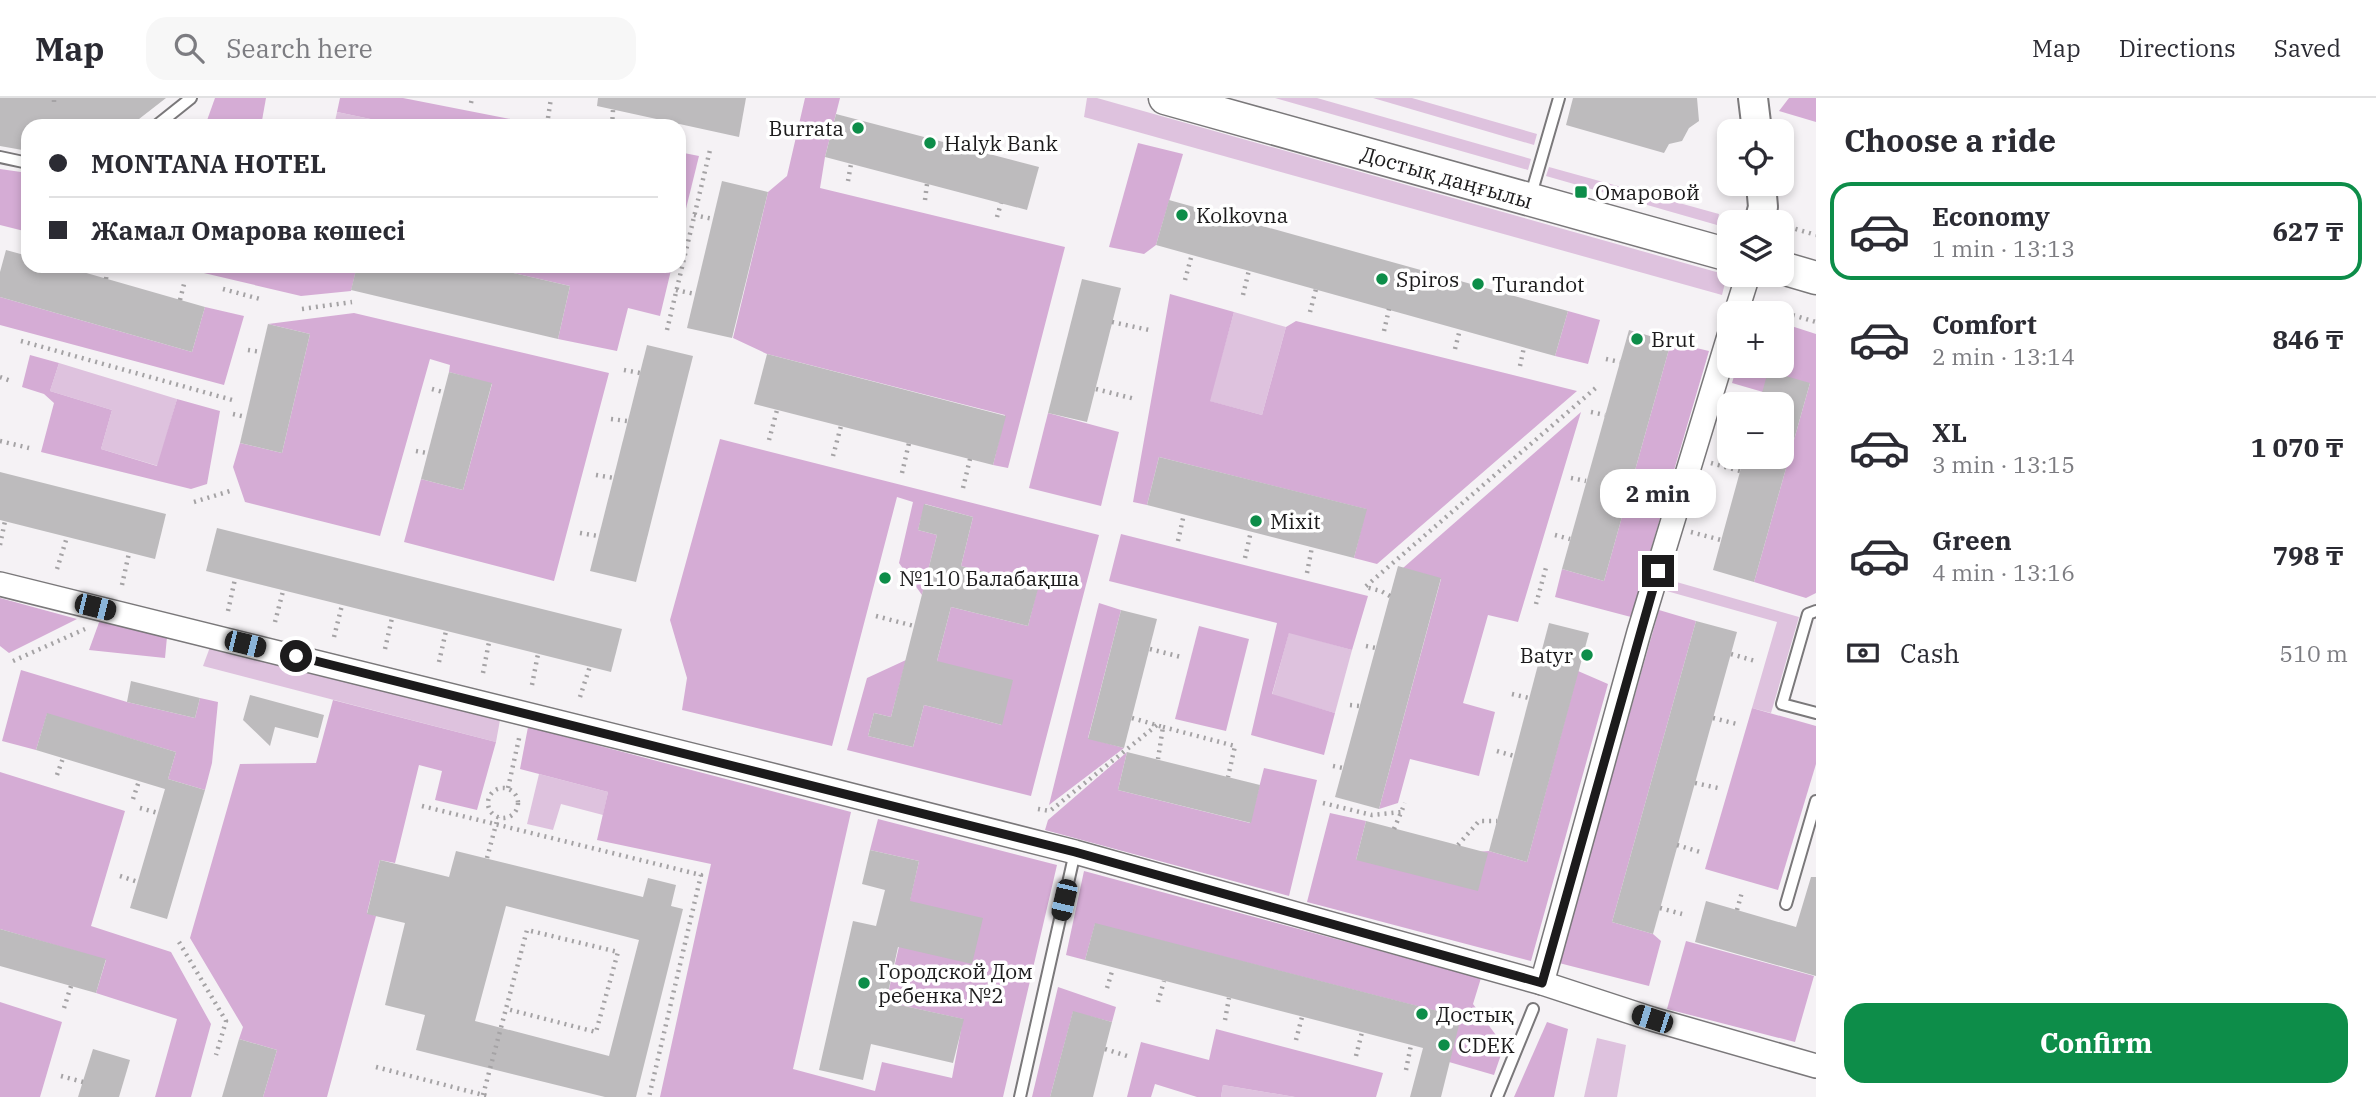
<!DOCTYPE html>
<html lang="en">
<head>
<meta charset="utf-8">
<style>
  body { margin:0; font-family:"IBM Plex Serif",serif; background:#f7f7f7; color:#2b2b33; height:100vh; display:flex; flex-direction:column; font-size:26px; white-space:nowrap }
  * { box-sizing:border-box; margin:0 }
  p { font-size:23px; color:#7c7c81 }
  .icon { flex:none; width:38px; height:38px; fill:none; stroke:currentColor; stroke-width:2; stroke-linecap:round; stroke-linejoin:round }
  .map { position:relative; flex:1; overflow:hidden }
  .panel { display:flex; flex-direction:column; background:#fff; width:560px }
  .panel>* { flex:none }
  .guide { position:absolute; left:21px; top:21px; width:665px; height:154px; border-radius:21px; box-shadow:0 4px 10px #0003; display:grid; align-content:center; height:154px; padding:0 28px; background:#fff }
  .tools { position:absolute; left:1717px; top:21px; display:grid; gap:14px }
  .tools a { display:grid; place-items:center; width:77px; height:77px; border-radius:14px; background:#fff; box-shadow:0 4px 10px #0003; font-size:35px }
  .end { position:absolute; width:32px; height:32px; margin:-16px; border:9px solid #1c1b1c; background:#fff; box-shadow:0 0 0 4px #fff }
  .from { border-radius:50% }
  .bubble { position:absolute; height:49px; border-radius:21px; background:#fff; box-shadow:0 4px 10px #0003; font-size:23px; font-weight:800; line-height:49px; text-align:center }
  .car { position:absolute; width:21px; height:42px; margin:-21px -10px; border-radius:9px; box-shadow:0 0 5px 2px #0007; background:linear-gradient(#222 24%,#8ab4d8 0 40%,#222 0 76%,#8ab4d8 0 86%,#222 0) }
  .guide b { display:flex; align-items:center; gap:24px; height:66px; font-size:26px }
  .guide b+b { border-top:2px solid #e1e1e2 }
  .guide i { width:18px; height:18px; background:#2b2b33 }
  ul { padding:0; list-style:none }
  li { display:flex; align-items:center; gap:21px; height:98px; margin:0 14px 10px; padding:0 14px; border:4px solid transparent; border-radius:21px }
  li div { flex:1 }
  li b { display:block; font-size:26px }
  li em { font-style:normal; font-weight:800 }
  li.on { border-color:#0d8d49 }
  li>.icon { width:63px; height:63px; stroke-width:1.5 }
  h2 { padding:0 28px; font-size:32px; line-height:84px }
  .pay { display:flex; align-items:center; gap:18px; height:77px; padding:0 28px; font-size:26px }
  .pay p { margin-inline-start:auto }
  .button { display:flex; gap:14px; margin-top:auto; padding:14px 28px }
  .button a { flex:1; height:80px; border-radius:21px; background:#0d8d49; color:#fff; font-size:28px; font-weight:800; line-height:80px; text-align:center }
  header { display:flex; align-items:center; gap:42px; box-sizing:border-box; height:98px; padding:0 35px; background:#fff; border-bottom:2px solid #e1e1e2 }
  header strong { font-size:33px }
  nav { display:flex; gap:38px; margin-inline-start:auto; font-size:24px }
  .search { width:490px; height:63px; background:#f7f7f7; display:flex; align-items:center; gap:18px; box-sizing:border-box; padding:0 24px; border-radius:21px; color:#7c7c81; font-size:26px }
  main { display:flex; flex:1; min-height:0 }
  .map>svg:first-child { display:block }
</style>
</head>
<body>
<header>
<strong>Map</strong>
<div class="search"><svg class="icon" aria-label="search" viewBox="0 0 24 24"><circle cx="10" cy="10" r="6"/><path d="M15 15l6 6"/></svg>Search here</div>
<nav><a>Map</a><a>Directions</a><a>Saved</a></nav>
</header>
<main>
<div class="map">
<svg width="1816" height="999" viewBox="0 0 1816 999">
  <rect width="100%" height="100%" fill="#f5f2f5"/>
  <g fill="#dec2de">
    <path d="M1087,0H1097L1727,177L1722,197L1084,19Z"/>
    <path d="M1275,0H1317L1531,61L1528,72Z"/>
    <path d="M1373,0H1412L1537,36L1534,47Z"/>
    <path d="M337,14L404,28H334Z"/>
    <path d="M1549,69L1719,116L1717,127L1546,78Z"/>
    <path d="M1234,214L1286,229L1262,317L1209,303Z"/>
    <path d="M59,265L177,301L158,368L101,351L112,312L50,293Z"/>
    <path d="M1666,481L1799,519L1771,615L1752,610L1777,524L1663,492Z"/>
    <path d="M1289,534L1352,552L1335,615L1272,597Z"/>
    <path d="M210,549L500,622L496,644L203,568Z"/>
    <path d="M539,676L608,694L603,717L561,706L553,732L527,726Z"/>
    <path d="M1597,940L1626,947L1617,999H1584Z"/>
    <path d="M1223,987L1295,999H1221Z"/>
  </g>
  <g fill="#d5acd5">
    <path d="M215,0H266L261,28H205Z"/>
    <path d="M340,0H403L546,28H404L337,14Z"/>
    <path d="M805,0H840L825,59L820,90L1065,149L1008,370L993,367L1005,317L767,256L733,240L768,94L787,78Z"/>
    <path d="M1789,0H1816V24L1779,13Z"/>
    <path d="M1138,45L1183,56L1156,147L1144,156L1109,149Z"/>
    <path d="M679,54L699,58L679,139Z"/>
    <path d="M0,71L28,75V134L0,127Z"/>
    <path d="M174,168H357L351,193L301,198Z"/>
    <path d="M483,168H672L660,218L628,210L617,253L558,241L570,188Z"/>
    <path d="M1170,196L1234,214L1210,303L1262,317L1286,229L1296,223L1577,293L1377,466L1354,460L1366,411L1159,359L1147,407L1133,404Z"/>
    <path d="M0,199L192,254L205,209L244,218L224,287L0,227Z"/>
    <path d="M1568,213L1600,222L1588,266L1555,258Z"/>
    <path d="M354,215L609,275L554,483L404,444L421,381L463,392L492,286L449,274L450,267L430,261L380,438L245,404L233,369L240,345L282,355L310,236L268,226Z"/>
    <path d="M1782,225L1816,236V495L1806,500L1754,484L1810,285L1763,294L1732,285L1737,268H1782Z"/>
    <path d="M1671,244L1709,253L1631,519L1555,499L1562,471L1604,483Z"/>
    <path d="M30,257L59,265L50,293L112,312L101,351L157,368L177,301L220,313L207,386L191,391L41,354L54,305L44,296L22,289Z"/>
    <path d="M1581,314L1518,524L1488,517L1463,605L1495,614L1479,678L1410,661L1398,705L1379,711L1441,481L1403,470Z"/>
    <path d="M1048,315L1119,334L1101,408L1029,390Z"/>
    <path d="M720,341L1099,437L1031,698L847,652L867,580L906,562L891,619L874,615L868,638L913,649L924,607L1002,627L937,563L951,509L1028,528L1038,488L961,468L973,419L925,406L918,432L937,437L922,497L899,465L913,404L897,399L832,648L682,612L687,580L670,522Z"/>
    <path d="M1121,436L1368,498L1352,552L1289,535L1272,596L1335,615L1324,657L1251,637L1277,525L1109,483Z"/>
    <path d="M0,500L77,521L9,555L0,548Z"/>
    <path d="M1099,505L1121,512L1088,640L1124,650L1049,707Z"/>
    <path d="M1659,512L1696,523L1612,824L1653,836L1661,843L1649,888L1559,865Z"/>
    <path d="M101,519L167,539L165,560L89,552Z"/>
    <path d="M1199,528L1249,541L1226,633L1175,621Z"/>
    <path d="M21,572L127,604L195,620L200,600L218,604L212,665L205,692L168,681L176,654L47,616L36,652L2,643Z"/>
    <path d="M1578,573L1608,586L1531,863L1307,804L1330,715L1366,723L1356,762L1489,753L1527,764Z"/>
    <path d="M333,602L496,644L477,712L435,702L442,673L419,667L395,765L380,762L367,815L376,818L327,999H263L277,952L239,941L243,929L190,840L240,666L316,665Z"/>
    <path d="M1752,610L1816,628V666L1778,792L1705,771Z"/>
    <path d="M528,629L851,714L793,971L875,993L882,964L952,980L963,921L886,904L919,763L870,752L878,721L1057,767L1003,999H660L711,766L597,742L608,694L520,671Z"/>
    <path d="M1127,654L1118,692L1250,725L1264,670L1317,682L1289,798L1045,732L1048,722Z"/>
    <path d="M0,674L125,713L91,828L171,854L211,926L191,999H155L177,921L96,895L106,862L0,831Z"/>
    <path d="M1084,773L1481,880L1473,906L1504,948L1494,977L1449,964L1460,919L1095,826L1085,862L1066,857Z"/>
    <path d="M1686,843L1814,878L1795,944L1667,911Z"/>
    <path d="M1058,889L1116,909L1112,924L1073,914L1050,999H1032Z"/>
    <path d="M0,904L62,924L40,999H0Z"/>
    <path d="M1547,924L1568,931L1554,999H1514Z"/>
    <path d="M1216,931L1383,975L1376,999H1295L1223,987L1221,999H1197L1155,986L1151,999H1127L1141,944L1209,962Z"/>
  </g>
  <g fill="#bdbbbd" fill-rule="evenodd">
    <path d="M0,0H166L130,28H28V53L0,48Z"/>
    <path d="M598,0H746L739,39L597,8Z"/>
    <path d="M1573,0H1697L1699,23L1689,30L1682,43L1669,46L1664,55L1566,27Z"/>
    <path d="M836,16L1039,69L1027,112L825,59Z"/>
    <path d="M722,83L768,94L732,240L687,230Z"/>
    <path d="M1169,102L1568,213L1555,258L1156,147Z"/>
    <path d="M6,152L28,158V168H62L205,209L192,254L0,199V174Z"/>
    <path d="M357,168H483L570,188L558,241L351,192Z"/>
    <path d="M1082,181L1121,190L1087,324L1048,315Z"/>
    <path d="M268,226L310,236L282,355L240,345Z"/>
    <path d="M1629,232L1671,244L1604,483L1562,471Z"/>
    <path d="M647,247L693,258L636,484L590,473Z"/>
    <path d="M767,256L1006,318L993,367L754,306Z"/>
    <path d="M1768,273L1810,285L1754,484L1713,472L1744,359H1782V306H1759Z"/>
    <path d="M449,274L492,285L463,392L421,381Z"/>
    <path d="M1159,359L1367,411L1354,460L1147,407Z"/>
    <path d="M0,374L166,416L155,461L0,422Z"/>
    <path d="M924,406L973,419L961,468L1039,487L1028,528L951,509L937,563L1013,582L1002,627L924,607L913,649L868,638L874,615L891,619L937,437L918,432Z"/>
    <path d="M217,430L622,531L611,574L206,473Z"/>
    <path d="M1398,468L1441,480L1379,711L1335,699Z"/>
    <path d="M1121,512L1157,521L1124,650L1088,641Z"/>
    <path d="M1696,523L1737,534L1653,836L1612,824Z"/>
    <path d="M1549,525L1589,535L1527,764L1489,753Z"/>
    <path d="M131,583L200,600L195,620L127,604Z"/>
    <path d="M250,597L324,617L318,640L275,629L270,648L243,622Z"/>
    <path d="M47,615L176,654L168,681L205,692L167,821L130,810L165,691L36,652Z"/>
    <path d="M1127,654L1260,687L1251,725L1118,692Z"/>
    <path d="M1366,723L1488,755L1478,793L1356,762Z"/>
    <path d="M870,752L919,763L910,803L983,820L972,866L898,849L886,904L964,921L953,965L871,946L863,982L819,972L853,823L876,828L885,792L862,786Z"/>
    <path d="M456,753L643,799L648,780L676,787L671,808L683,811L636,999H605L416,952L425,917L385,907L405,825L367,816L380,762L449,779ZM506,808L639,842L609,958L475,923Z"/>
    <path d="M1811,779H1816V878L1695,844L1706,803L1796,829Z"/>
    <path d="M1095,825L1461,919L1441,999H1410L1423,950L1085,862Z"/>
    <path d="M0,831L106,861L96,895L0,868Z"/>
    <path d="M1073,913L1112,924L1105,951L1093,999H1050Z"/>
    <path d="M239,941L277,952L263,999H222Z"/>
    <path d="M93,951L130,962L119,999H78Z"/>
  </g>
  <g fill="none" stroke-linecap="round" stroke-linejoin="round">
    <g stroke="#7a787a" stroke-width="14">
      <g id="service">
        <path d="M156,28L191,0"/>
        <path d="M0,59L28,65"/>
        <path d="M1530,100L1559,0"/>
        <path d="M1816,513L1808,516L1782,606L1816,615"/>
        <path d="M1786,806L1816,703"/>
        <path d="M1020,999L1075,754"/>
        <path d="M1497,999L1533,911"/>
      </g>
    </g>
    <g stroke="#7a787a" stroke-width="26">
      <g id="minor">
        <path d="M1736,215L1748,177"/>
        <path d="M0,486L744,670L1075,754L1542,885L1652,921L1816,968"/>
        <path d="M1542,885L1639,534L1729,238"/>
      </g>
    </g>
    <g stroke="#7a787a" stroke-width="32">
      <g id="tertiary">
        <path d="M1753,0L1757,33"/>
        <path d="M1759,124L1763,109L1761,86"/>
      </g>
    </g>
    <g stroke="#7a787a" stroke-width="35">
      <g id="secondary">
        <path d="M1165,0L1729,157"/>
        <path d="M1782,170L1816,180"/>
      </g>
    </g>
    <g stroke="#a5a3a5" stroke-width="4.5" stroke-dasharray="2 5" stroke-linecap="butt">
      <path d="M54,4V0"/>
      <path d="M471,5L472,0"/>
      <path d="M548,20L551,0"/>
      <path d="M612,28L613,12"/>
      <path d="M675,28V25"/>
      <path d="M848,83L851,66"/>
      <path d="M925,102L927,86"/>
      <path d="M694,117L713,121"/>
      <path d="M997,119L1001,105"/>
      <path d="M1782,127L1816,137"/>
      <path d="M106,181L108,168"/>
      <path d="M1185,182L1192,156"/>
      <path d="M223,191L260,201"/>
      <path d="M676,192L695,196"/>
      <path d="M1243,197L1249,172"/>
      <path d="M180,202L185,182"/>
      <path d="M1766,209L1816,224"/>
      <path d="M302,211L352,204"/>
      <path d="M1310,214L1316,191"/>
      <path d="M1112,224L1149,232"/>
      <path d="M667,232L710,52"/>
      <path d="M1384,233L1389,211"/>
      <path d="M21,243L236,303"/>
      <path d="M1455,251L1460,231"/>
      <path d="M248,252L261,254"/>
      <path d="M1606,261L1620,264"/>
      <path d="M1520,268L1524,249"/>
      <path d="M624,272L640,275"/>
      <path d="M0,279L11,283"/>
      <path d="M432,291L443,294"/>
      <path d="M1096,291L1135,301"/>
      <path d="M1733,298L1759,306"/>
      <path d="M1591,314L1605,317"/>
      <path d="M233,316L246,319"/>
      <path d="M611,321L627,323"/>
      <path d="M769,342L777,312"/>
      <path d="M0,343L29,350"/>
      <path d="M416,353L427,355"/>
      <path d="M833,358L841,328"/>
      <path d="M1711,365L1740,373"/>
      <path d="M902,375L909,345"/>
      <path d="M596,377L614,380"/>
      <path d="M1571,380L1586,383"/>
      <path d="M963,390L970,361"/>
      <path d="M194,404L230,393"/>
      <path d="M1691,434L1721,442"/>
      <path d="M580,435L598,438"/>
      <path d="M1555,437L1570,441"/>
      <path d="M1178,443L1184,416"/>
      <path d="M0,447L5,423"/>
      <path d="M1245,460L1251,433"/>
      <path d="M57,471L67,439"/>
      <path d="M1307,475L1312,449"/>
      <path d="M122,487L129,455"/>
      <path d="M1390,498L1381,493L1365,489L1598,288"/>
      <path d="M1536,506L1547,466"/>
      <path d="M228,513L235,481"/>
      <path d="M876,518L914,528"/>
      <path d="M275,524L283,493"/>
      <path d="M334,539L342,507"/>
      <path d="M1366,548L1376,550"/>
      <path d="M385,551L392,520"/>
      <path d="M1150,551L1181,559"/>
      <path d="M1731,556L1755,563"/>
      <path d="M13,563L85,531"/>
      <path d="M439,564L446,533"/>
      <path d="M483,575L489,544"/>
      <path d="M532,587L538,556"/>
      <path d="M1512,596L1529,600"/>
      <path d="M580,599L590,568"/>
      <path d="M1350,607L1360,608"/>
      <path d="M1132,620L1163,629L1158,661"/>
      <path d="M1713,620L1737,626"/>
      <path d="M1163,629L1235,648L1228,679"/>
      <path d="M1497,653L1514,658"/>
      <path d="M1333,668L1343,670"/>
      <path d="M57,677L63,660"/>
      <path d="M1695,685L1718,690"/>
      <circle cx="503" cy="705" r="15"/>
      <path d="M508,690L520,636"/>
      <path d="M133,701L139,683"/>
      <path d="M1323,705L1372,717L1402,714"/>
      <path d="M422,708L701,777L649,999"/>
      <path d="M140,710L158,715"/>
      <path d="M1038,711L1050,713L1157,627"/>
      <path d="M1394,731L1405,705"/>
      <path d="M1458,747L1479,723H1497"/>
      <path d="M1677,747L1700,754"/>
      <path d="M487,760L498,719"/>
      <path d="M120,778L138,784"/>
      <path d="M1660,810L1682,816"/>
      <path d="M1737,812L1742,794"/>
      <path d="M179,844L226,923L216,957"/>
      <path d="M1107,890L1113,870"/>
      <path d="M1158,904L1164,883"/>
      <path d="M64,910L71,888"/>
      <path d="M1225,922L1229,900"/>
      <path d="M1296,942L1302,919"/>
      <path d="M1105,951L1127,958"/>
      <path d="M1356,958L1362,934"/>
      <path d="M376,969L491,999"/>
      <path d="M1406,972L1411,947"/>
      <path d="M61,978L83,984"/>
      <path d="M483,997L527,832L618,854L596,934L507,911"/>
    </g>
    <use href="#service" stroke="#fff" stroke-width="10"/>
    <use href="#minor" stroke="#fff" stroke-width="23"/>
    <use href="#tertiary" stroke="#fff" stroke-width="28"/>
    <use href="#secondary" stroke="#fff" stroke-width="32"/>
  </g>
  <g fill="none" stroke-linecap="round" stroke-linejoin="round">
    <path stroke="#1c1b1c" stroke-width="9" d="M296,558L1075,754L1542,885L1658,473"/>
  </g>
  <g fill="#0d8d49" stroke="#fff" stroke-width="2.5">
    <circle cx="858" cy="30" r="7"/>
    <circle cx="930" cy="45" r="7"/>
    <rect x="1574" y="87" width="14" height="14" rx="3.5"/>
    <circle cx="1182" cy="117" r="7"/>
    <circle cx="1382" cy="181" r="7"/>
    <circle cx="1478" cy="186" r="7"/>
    <circle cx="1637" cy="241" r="7"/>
    <circle cx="1256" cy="423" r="7"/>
    <circle cx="885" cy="480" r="7"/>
    <circle cx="1587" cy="557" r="7"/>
    <circle cx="864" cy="885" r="7"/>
    <circle cx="1422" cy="916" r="7"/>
    <circle cx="1444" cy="947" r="7"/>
  </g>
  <g text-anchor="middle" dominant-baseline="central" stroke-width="7" stroke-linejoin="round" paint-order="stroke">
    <g font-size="21" fill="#1c1b1c" stroke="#fff" text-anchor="start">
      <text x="844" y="30" text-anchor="end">Burrata</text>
      <text x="944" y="45">Halyk Bank</text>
      <text x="1595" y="94">Омаровой</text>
      <text x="1196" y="117">Kolkovna</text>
      <text x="1396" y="181">Spiros</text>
      <text x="1492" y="186">Turandot</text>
      <text x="1651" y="241">Brut</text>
      <text x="1270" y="423">Mixit</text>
      <text x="899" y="480">№110 Балабақша</text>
      <text x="1573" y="557" text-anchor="end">Batyr</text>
      <text x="878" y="873">Городской Дом<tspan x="878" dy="24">ребенка №2</tspan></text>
      <text x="1436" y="916">Достық</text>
      <text x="1458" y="947">CDEK</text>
    </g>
    <g font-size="21" fill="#1c1b1c" stroke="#fff">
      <text transform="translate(1447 79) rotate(16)">Достық даңғылы</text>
    </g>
  </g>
</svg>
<div class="tools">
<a><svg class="icon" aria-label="locate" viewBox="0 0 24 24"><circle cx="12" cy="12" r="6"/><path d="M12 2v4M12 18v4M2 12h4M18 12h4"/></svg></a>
<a><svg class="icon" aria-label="layers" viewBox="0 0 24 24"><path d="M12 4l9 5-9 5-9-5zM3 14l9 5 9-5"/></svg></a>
<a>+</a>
<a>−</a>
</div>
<i class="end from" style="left:296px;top:558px"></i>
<i class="end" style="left:1658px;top:473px"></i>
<div class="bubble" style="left:1600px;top:371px;width:116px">2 min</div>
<i class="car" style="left:95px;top:509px;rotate:104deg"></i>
<i class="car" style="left:245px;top:546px;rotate:104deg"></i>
<i class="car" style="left:1064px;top:802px;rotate:193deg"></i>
<i class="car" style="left:1652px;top:921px;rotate:288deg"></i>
<div class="guide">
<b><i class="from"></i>MONTANA HOTEL</b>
<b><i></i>Жамал Омарова көшесі</b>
</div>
</div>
<section class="panel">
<h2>Choose a ride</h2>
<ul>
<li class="on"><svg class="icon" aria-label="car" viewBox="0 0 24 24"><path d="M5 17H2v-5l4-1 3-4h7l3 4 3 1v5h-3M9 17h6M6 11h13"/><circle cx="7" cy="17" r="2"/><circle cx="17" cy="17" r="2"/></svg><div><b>Economy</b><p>1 min · 13:13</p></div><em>627 ₸</em></li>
<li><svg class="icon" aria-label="car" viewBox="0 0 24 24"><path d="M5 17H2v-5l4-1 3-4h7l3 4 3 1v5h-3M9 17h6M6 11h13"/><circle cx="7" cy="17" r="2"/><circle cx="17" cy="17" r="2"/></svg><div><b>Comfort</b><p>2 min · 13:14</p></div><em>846 ₸</em></li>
<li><svg class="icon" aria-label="car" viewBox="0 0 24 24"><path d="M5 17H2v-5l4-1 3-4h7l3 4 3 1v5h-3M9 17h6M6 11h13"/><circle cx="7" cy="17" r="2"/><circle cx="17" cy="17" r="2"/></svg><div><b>XL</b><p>3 min · 13:15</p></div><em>1 070 ₸</em></li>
<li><svg class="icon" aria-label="car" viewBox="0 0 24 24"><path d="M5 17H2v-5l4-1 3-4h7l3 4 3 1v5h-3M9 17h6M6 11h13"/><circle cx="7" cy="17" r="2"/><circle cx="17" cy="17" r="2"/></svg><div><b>Green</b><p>4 min · 13:16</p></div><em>798 ₸</em></li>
</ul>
<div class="pay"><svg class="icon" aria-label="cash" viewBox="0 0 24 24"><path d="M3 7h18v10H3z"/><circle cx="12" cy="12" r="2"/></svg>Cash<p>510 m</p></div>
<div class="button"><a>Confirm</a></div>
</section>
</main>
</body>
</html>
